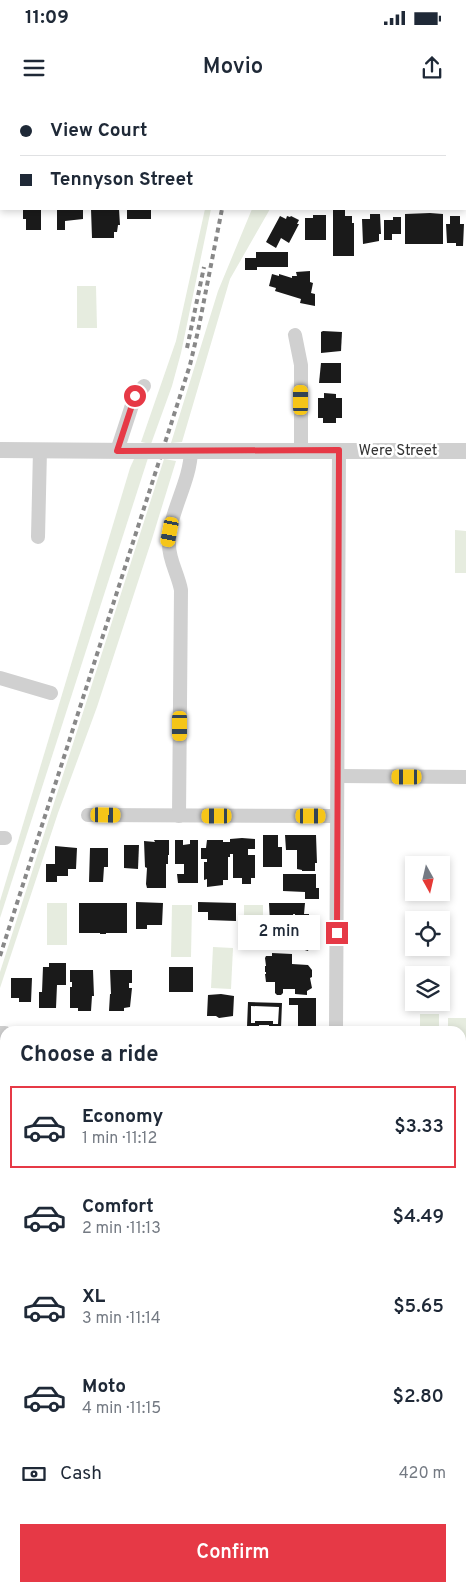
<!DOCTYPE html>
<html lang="en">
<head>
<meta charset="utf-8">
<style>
  body { margin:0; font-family:Overpass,sans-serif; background:#f2f2f3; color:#1f2937; height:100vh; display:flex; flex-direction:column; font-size:19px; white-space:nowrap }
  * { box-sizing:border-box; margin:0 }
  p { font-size:16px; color:#747a83 }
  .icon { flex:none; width:28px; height:28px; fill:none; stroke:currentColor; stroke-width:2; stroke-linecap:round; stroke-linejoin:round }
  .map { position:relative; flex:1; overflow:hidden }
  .side { position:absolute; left:0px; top:926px; width:466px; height:566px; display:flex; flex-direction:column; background:#fff; border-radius:15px 15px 0 0; box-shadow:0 2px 8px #0003 }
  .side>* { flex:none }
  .hud { position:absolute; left:0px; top:0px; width:466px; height:110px; box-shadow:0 2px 8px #0003; display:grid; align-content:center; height:110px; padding:0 20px; background:#fff }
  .needle { width:32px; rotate:172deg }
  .buttons { position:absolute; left:405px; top:756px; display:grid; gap:10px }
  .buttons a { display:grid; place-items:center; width:45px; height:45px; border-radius:0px; background:#fff; box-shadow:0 2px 8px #0003; font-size:25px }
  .end { position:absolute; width:22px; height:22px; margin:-11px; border:6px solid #e63946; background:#fff; box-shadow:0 0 0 2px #fff }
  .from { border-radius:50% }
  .bubble { position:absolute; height:35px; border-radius:0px; background:#fff; box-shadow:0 2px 8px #0003; font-size:16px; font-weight:600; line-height:35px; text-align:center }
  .car { position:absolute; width:15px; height:30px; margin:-15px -8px; border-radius:6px; box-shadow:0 0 4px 1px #0007; background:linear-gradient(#f5c518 24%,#345 0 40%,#f5c518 0 76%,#345 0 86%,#f5c518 0) }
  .hud b { display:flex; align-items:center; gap:18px; height:48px; font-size:19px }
  .hud b+b { border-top:1px solid #e0e1e3 }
  .hud i { width:12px; height:12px; background:#1f2937 }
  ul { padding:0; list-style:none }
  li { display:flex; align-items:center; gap:15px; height:82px; margin:0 10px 8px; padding:0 10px; border:2px solid transparent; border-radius:0px }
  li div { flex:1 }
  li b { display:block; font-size:19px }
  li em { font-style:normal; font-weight:600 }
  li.active { border-color:#e63946 }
  li>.icon { width:45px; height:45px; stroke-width:1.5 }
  h2 { padding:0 20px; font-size:22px; line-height:60px }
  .pay { display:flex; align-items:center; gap:12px; height:55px; padding:0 20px; font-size:19px }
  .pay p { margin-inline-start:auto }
  .primary-button { display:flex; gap:10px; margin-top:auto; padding:10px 20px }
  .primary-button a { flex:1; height:58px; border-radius:0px; background:#e63946; color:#fff; font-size:20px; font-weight:600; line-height:58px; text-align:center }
  .status { display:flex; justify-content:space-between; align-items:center; height:35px; padding:0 25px; background:#fff; direction:ltr }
  .status svg { height:14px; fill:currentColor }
  header { display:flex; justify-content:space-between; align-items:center; height:65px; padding:0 20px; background:#fff; font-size:22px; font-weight:600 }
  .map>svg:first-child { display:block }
</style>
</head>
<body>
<div class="status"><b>11:09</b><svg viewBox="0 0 49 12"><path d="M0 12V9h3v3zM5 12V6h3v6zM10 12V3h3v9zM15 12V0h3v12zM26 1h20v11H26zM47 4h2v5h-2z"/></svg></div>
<header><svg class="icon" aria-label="menu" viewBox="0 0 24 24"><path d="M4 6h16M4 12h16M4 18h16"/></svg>Movio<svg class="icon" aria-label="share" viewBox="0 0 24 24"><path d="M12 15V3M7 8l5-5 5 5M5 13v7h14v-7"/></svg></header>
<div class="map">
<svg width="466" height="1492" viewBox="0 0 466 1492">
  <rect width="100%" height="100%" fill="#fff"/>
  <g fill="#e6ecdf">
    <path d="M205,109H211L181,253L172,286L151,344L141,342L176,241Z"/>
    <path d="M252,109H270L230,179L182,342L171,343L218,191Z"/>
    <path d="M77,186H96L97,228H77Z"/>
    <path d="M148,358L0,818V801L130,368L134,359Z"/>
    <path d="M164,359L176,361L152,439L97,607L58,713L0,888V872Z"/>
    <path d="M455,430L466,431V473H455Z"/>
    <rect x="47" y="803" width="20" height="42"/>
    <path d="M172,805H192L191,857H171Z"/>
    <rect x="244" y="805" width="19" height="42"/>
    <path d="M213,847L233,848L231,889L211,888Z"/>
    <rect x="420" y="914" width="19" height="17"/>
    <path d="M448,918H466V961H461V931H448Z"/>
  </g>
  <g fill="#1a1a1a" fill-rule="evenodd">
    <path d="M23,109H41V130H26V119H23Z"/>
    <path d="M57,109H83V119L65,121V130H57Z"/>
    <path d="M91,109H119L120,125H118L117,132H114V138H92Z"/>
    <rect x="127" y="109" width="24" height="10"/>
    <path d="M333,109H345V116H352V123H354V156H333Z"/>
    <path d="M430,113L443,114V144H405V114Z"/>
    <path d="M370,114H380L381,134H379V141L363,144L362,119H370Z"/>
    <path d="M313,115H326V140H305V118H313Z"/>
    <path d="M280,116L286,119L287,116L290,117L291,116L299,120L297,124H299L289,143L281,138L276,148L266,142Z"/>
    <path d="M450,116H460V124H464L463,146H456V143H447L446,124H450Z"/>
    <path d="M393,117H401V134H392V140H384V120H393Z"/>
    <path d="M256,152H288V167H257V170H245V158H256Z"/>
    <path d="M310,171V182L313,183L311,193L315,194V206L300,203L301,199L275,191L276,188L269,186L272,174L279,176V174L292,178V176H297L296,172Z"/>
    <path d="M323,231L342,232L341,251L321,253V232Z"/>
    <path d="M321,263H341V283H319Z"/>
    <path d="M324,293L336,294V298H342V318H336V323H323V318H318V298H324Z"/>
    <path d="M263,735H278V747H282V767H263Z"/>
    <path d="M285,735H316L317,763H315V771H302V770L297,769V750H286Z"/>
    <path d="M242,738L255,739V749H248V755H255V778H251V784H242V778H233V754H230V757H228V780H223V785L207,787V779L204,780V762H207V759H201V748H206L207,740H223V742H230V739Z"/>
    <path d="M154,740H169V755H168V764H166V788H147L146,784L147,768L145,767L144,741L155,742Z"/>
    <path d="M175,740H183V745L190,744V740H198V783H178L177,774H184V764H175Z"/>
    <path d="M124,745H139L138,769L124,768Z"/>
    <path d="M55,746L77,748L76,769H68V776H57V782H46V764H55Z"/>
    <path d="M90,748H108V767H104L103,782H89Z"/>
    <path d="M283,774H316V788H319V799H305V792L283,791Z"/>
    <path d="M136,802L163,803L162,825H147V829H136Z"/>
    <path d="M198,802L236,803V821L208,820V812H198Z"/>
    <path d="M79,803H127V833H106V834H100V833H79Z"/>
    <path d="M269,803H305L304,814H309V823H314V831H308V841L311,842L308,851L288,845L291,837L296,838L295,814H293L294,822H270Z"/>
    <path d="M272,853L292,854V864L308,865L312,870V877L310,878L312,888L307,891V895L295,894V889H283V893L281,895H277L275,893V882H266L265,874H266V872H265V866H266L265,858L266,856H272Z"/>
    <path d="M49,863H66V885H57L56,908H39V892H42L43,867H49Z"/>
    <rect x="169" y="867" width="24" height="25"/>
    <path d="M70,870H93L94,896H92L91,911H78V908H70V887H72V882H70Z"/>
    <path d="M110,870H132V883H129V888H132L130,907L124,908V911H109L110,894H111Z"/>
    <path d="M11,878H32L31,902H19V898H11Z"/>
    <path d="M221,894L234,896L233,916L219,918L216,916H207L208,895Z"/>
    <path d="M289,898H316V931H298V905H289Z"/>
    <path d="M248,902L282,903L281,928L269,927V925H259V927H247ZM251,906L279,907L278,924H273V921H255V923H251Z"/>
  </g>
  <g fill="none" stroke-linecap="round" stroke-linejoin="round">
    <g stroke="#d0d0d0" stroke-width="14">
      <path d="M122,1V0"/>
      <path d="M0,48H1"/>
      <path d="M465,94H466"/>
      <path d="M295,235L301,265V350"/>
      <path d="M117,351L135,296L144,286"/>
      <path d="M38,437L40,350"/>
      <path d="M0,578L51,593"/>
      <path d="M338,676L466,677"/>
      <path d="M88,715L337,716"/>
      <path d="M179,716L181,490C178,474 169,460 169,445C168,413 190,384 191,351"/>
      <path d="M0,738H5"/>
      <path d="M336,931L339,351"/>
      <path d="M0,933H5"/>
      <path d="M461,1048L466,1050"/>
      <path d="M0,1155H5"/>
      <path d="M461,1155L466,1154"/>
      <path d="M94,1488L95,1492"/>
      <path d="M382,1488L383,1492"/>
    </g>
    <g stroke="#d0d0d0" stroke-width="16">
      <path d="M0,350L135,351"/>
      <path d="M178,351H466"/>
      <path d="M0,1388L5,1389"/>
      <path d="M461,1392H466"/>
    </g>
    <g stroke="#888" stroke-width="4" stroke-dasharray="5 4" stroke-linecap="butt">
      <path d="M236,1V0"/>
      <path d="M187,248L204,167"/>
      <path d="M0,856L190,265L198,231L222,109"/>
    </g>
    <path stroke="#d0d0d0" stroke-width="16" d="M135,351H178"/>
  </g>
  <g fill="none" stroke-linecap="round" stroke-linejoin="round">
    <path stroke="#e63946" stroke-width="6" d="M135,296L117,351L339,350L337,833"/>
  </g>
  <g text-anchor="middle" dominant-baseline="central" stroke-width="5" stroke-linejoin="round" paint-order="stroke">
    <g font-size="15" fill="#333" stroke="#fff">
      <text x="398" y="351">Were Street</text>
    </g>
  </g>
</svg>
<div class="buttons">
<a><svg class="needle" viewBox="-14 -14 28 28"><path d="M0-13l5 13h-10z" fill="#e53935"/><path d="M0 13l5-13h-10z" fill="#747a83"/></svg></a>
<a><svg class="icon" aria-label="locate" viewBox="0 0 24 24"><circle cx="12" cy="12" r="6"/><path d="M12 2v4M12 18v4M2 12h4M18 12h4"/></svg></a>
<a><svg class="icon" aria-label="layers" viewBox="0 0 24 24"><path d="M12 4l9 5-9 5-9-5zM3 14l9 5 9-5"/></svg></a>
</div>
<i class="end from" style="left:135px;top:296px"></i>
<i class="end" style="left:337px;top:833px"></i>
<div class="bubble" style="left:238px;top:815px;width:82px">2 min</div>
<i class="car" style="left:301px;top:300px;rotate:0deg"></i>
<i class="car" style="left:170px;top:432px;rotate:191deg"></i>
<i class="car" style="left:180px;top:626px;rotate:180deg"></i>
<i class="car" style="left:407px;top:677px;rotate:270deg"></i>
<i class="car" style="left:106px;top:715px;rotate:91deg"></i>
<i class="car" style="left:217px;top:716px;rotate:270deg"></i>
<i class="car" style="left:311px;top:716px;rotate:90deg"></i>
<div class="hud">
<b><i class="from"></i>View Court</b>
<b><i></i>Tennyson Street</b>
</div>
<section class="side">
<h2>Choose a ride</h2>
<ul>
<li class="active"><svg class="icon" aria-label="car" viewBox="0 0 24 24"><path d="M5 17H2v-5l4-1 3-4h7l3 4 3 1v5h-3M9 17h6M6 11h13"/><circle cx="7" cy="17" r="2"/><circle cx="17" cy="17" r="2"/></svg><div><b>Economy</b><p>1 min · 11:12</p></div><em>$3.33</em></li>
<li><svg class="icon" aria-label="car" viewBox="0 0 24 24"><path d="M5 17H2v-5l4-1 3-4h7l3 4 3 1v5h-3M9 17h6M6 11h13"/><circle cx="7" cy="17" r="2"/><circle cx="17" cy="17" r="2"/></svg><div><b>Comfort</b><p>2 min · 11:13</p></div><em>$4.49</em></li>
<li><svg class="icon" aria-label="car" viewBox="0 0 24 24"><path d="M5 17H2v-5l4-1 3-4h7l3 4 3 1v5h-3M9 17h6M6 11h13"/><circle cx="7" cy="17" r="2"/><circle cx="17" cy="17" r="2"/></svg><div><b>XL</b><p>3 min · 11:14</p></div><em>$5.65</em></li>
<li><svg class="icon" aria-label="car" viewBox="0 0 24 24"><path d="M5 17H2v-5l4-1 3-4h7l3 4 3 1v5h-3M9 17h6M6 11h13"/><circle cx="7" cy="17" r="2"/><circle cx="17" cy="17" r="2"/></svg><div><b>Moto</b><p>4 min · 11:15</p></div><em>$2.80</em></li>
</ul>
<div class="pay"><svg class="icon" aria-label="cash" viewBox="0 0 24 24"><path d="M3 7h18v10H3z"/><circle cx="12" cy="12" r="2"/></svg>Cash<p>420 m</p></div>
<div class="primary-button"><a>Confirm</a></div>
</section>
</div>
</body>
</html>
